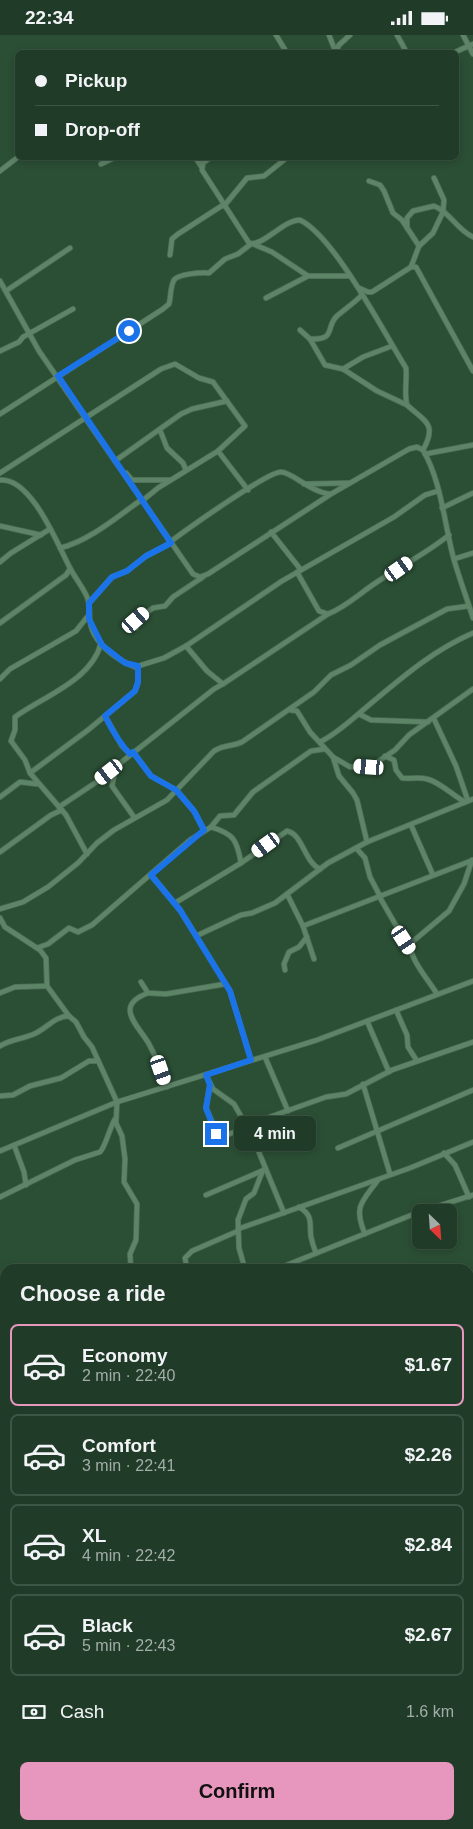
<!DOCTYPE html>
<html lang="en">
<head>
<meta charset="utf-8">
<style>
  body { margin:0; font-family:Helvetica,sans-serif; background:#284230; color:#f1f3f6; height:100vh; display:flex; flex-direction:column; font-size:19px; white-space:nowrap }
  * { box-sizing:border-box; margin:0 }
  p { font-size:16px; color:#a2ada8 }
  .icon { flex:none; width:28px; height:28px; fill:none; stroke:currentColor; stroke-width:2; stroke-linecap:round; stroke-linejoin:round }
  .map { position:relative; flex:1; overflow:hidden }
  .side { position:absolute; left:0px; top:1229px; width:474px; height:566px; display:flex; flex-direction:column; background:#203b28; border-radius:15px 15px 0 0; box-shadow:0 2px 8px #0003,0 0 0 1px #3d5545 }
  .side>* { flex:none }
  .top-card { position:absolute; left:15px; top:15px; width:444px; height:110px; border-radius:8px; box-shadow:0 2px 8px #0003,0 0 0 1px #3d5545; display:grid; align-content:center; height:110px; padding:0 20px; background:#203b28 }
  .needle { width:32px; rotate:155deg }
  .buttons { position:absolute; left:412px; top:1169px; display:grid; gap:10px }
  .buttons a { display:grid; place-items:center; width:45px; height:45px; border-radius:8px; background:#203b28; box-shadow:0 2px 8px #0003,0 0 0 1px #3d5545; font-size:25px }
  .end { position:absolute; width:22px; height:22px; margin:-11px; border:6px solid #1a73e8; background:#fff; box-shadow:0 0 0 2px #fff }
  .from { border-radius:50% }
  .bubble { position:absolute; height:35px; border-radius:8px; background:#203b28; box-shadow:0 2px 8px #0003,0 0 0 1px #3d5545; font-size:16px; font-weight:700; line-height:35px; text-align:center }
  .car { position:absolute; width:15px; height:30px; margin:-15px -8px; border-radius:6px; box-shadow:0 0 4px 1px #0007; background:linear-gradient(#fff 24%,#345 0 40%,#fff 0 76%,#345 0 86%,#fff 0) }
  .top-card b { display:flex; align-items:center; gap:18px; height:48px; font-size:19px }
  .top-card b+b { border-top:1px solid #3d5545 }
  .top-card i { width:12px; height:12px; background:#f1f3f6 }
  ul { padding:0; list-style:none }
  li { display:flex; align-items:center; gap:15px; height:82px; margin:0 10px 8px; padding:0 10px; border:2px solid #3d5545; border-radius:8px }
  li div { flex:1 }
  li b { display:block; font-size:19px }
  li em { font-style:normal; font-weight:700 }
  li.active { border-color:#e797bd }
  li>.icon { width:45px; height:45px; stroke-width:1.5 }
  h2 { padding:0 20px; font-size:22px; line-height:60px }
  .pay { display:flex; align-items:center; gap:12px; height:55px; padding:0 20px; font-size:19px }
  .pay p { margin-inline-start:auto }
  .primary-button { display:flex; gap:10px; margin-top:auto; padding:10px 20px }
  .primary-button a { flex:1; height:58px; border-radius:8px; background:#e797bd; color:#111; font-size:20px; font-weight:700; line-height:58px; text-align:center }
  .status { display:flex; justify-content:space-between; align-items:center; height:35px; padding:0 25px; background:#203b28; direction:ltr }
  .status svg { height:14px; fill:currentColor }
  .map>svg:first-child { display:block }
</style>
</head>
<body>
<div class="status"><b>22:34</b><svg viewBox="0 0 49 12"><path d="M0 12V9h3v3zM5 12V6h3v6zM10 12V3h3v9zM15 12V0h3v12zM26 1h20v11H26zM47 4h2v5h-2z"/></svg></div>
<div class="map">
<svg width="473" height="1794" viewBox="0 0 473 1794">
  <rect width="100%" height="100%" fill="#2b4f35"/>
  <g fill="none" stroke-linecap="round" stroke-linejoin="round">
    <g stroke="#4c6c56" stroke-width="6">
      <g id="street">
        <path d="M276,0L287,18"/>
        <path d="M329,0L336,18"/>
        <path d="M397,0L407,18"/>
        <path d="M463,0L473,19"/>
        <path d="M336,17L339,10L350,0"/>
        <path d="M453,18L473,9"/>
        <path d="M195,122L201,131"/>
        <path d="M211,122L203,128L202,135L249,208C263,212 283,185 300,185C335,202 384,298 406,333C407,346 404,358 407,370C424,386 438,388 423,415"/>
        <path d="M101,129L116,122"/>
        <path d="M0,136L18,122"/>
        <path d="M369,146L380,150L384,156L393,178L402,185L419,211"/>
        <path d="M224,171L247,143L264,141L284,125"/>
        <path d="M407,193V183L413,176L434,171C450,177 457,195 473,202"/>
        <path d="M253,209L272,217L308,241H350"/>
        <path d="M170,220L172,204L178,199L223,170"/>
        <path d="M411,232L419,211L433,198L443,177L444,165L434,143"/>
        <path d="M0,246L39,316L193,539L200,542L208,539L331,459L409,414L417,412L423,415C442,448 444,488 454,525C460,545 467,564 473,583"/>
        <path d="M359,253L368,257H372L411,232H416L473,336"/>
        <path d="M6,256L70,213"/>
        <path d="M266,263L308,241"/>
        <path d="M300,295L310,304L325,330L343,334L377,356L407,370"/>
        <path d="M310,304C337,305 325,292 337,281C345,274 354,268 362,260"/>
        <path d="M0,316L19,307L23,302L73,274"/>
        <path d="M343,334L363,322L392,311"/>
        <path d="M0,379L163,274L169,269C171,262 170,252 174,245C178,239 202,237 209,238L225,224L238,219L251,209"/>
        <path d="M160,395L167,413L183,428L186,435"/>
        <path d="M218,416L248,455"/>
        <path d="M425,419L473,410"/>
        <path d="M115,426L181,379L192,374L227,366"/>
        <path d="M0,438L161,334L175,329L199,343L213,347L245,391L218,416L158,453L142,466"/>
        <path d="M126,438L132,445H170"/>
        <path d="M0,445C31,442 57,508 70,533C75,543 83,552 87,562C92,572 86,584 94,599C103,615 118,625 135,632L164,623L186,611L282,546L394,482L425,460L438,456"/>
        <path d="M304,449L348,448"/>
        <path d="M442,473L473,458"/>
        <path d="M0,491L41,500"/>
        <path d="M271,497L301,535"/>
        <path d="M170,507C186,495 267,437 281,437C292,437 310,457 330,459"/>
        <path d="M60,513C89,506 117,482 141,465"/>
        <path d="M454,524L473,518"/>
        <path d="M0,527L11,518L50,494"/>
        <path d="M297,537L319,576L328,579C346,572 360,558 377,547C401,531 427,518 449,500"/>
        <path d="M89,568L112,542L127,536L146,521L171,508"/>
        <path d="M0,588L66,540L70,534"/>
        <path d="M136,593V585L153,573L165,571L173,562L203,542"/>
        <path d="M186,611L207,636L223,649L328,579"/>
        <path d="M0,644L10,634L76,596L88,581"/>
        <path d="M290,675L297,676L310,697L333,722L339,741L353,758L357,765L367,807"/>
        <path d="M359,679L371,685L428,687"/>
        <path d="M105,681L122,711L130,719"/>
        <path d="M434,684L456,731L468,766"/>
        <path d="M320,707C336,699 349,687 363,675C398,646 431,616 473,598"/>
        <path d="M133,717L151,741L176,755L194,776L204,795"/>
        <path d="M385,721L394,725L396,735L402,743C410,744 419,742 427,744C440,747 452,760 465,767"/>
        <path d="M333,722L350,732L373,730L395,715L409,700L473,654"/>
        <path d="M116,731L112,751L134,782"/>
        <path d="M30,738L88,695L135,656L138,647V631"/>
        <path d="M0,762L20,747L37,749"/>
        <path d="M59,772L95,748L214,654L223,649"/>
        <path d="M411,790L433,840"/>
        <path d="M211,792L220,781L234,780L253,757L311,716L325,714"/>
        <path d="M356,813L365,823L370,842L380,861"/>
        <path d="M0,817L51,780L62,775"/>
        <path d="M87,819L66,780L30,738L25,725L11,706L15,695V682C44,661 92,645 101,608"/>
        <path d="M151,840L180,875L230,956L251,1025"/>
        <path d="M287,859L303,891L314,924"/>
        <path d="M379,861L409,913"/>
        <path d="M175,868L241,828L287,796C303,799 304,827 320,834"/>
        <path d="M0,874L23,867L48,852L78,828L97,808L114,795L167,765L214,716C225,709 232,712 242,707L314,657L331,640L351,630L380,610L447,574L469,571"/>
        <path d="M0,883L5,892L40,915L46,923L47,951L69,981"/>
        <path d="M303,891L473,825"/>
        <path d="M196,901L241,880L252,878L275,868L328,828L367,807L473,764"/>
        <path d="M37,913L48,909L69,893L78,897L92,890L190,805L211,792C234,799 237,805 241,828"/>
        <path d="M285,935L284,929L289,917L299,912L307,902"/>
        <path d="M141,947L148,958L166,959L225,949"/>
        <path d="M0,958L15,952L47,951"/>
        <path d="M148,958C113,971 138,990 149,1009C156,1022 162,1038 167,1052"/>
        <path d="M437,959C430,947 407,921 411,908L449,876L464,849L472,825"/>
        <path d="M396,975L407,1000L408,1012L417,1026"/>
        <path d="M367,986L389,1037"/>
        <path d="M0,1011C11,1004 23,1004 34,999C46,994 55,981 69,981L76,987L84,1002L92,1012L117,1067L116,1088L122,1101L125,1124L124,1147L137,1169L136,1205L130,1219L131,1234"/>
        <path d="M265,1022L288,1076"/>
        <path d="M206,1040L213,1054L234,1069L246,1090"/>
        <path d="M210,1049L206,1073L219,1103L237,1096L245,1089"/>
        <path d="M363,1049L390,1139"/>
        <path d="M0,1061L13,1060L30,1051L61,1043L89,1026H98"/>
        <path d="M14,1110L24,1137L26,1150"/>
        <path d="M338,1113L473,1055"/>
        <path d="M0,1116L117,1067L317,1005L473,946"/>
        <path d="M444,1118L455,1130L469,1162"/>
        <path d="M206,1160L264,1135"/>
        <path d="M0,1162L75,1125L100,1117C105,1113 110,1092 115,1084"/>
        <path d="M299,1172C314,1181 309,1188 311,1202C312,1207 314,1213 316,1218"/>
        <path d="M284,1178L251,1098L250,1093L253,1088L326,1062L346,1059L392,1035L473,1007"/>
        <path d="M238,1194L410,1133L473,1107"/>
        <path d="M365,1199C353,1171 362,1167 378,1145"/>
        <path d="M187,1234L185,1223L192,1216L238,1196"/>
        <path d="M245,1234L239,1213L238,1185L246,1164L254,1158L263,1135"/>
        <path d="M277,1234L419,1177L473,1160"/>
        <path d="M0,1285L5,1297"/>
        <path d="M0,1314L5,1311"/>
        <path d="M469,1338L473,1334"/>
        <path d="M0,1407L5,1418"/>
        <path d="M469,1441L473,1446"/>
        <path d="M469,1481L473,1478"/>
        <path d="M0,1608L5,1623"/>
        <path d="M469,1662L473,1657"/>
        <path d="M469,1692L473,1698"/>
        <path d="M0,1739L1,1735"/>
        <path d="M0,1747L5,1767"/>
        <path d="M469,1752L473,1749"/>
        <path d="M105,1790L107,1794"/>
        <path d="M187,1790L189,1794"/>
        <path d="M228,1790L229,1794"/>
        <path d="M272,1790V1794"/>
        <path d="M286,1790L288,1794"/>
        <path d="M0,1792L5,1776"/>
        <path d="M132,1794L139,1790"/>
        <path d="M423,1794L427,1790"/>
      </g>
    </g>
    <use href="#street" stroke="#5e8467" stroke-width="4.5"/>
  </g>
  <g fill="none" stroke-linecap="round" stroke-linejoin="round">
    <path stroke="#1a73e8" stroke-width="6" d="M129,296L58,341L171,508L146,521L127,536L112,542L89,568V584L102,610L125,628L138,631V647L135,656L105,681C112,695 119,708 130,719L133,717L151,741L176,755L194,776L204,795L151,840L180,875L230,956L251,1025L206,1040L210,1050L206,1073L216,1099"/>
  </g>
</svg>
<div class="buttons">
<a><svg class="needle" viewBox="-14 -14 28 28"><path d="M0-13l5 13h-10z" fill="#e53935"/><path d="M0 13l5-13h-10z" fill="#a2ada8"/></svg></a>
</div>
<i class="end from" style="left:129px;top:296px"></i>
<i class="end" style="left:216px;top:1099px"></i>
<div class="bubble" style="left:234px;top:1081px;width:82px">4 min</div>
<i class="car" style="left:399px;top:534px;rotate:55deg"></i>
<i class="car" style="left:136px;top:585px;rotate:49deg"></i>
<i class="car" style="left:369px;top:732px;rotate:274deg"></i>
<i class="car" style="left:109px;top:737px;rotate:232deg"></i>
<i class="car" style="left:266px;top:810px;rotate:234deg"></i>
<i class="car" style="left:404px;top:905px;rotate:147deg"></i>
<i class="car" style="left:161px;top:1035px;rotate:161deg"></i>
<div class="top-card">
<b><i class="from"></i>Pickup</b>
<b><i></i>Drop-off</b>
</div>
<section class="side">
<h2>Choose a ride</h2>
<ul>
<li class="active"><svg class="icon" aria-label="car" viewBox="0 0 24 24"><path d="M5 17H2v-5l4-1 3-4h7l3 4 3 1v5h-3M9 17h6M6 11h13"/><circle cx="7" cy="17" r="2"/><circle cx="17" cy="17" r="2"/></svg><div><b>Economy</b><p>2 min · 22:40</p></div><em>$1.67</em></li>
<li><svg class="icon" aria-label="car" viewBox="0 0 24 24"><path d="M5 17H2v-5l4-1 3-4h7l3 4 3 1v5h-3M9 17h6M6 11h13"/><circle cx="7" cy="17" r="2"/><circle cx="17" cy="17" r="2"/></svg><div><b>Comfort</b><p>3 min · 22:41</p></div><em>$2.26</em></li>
<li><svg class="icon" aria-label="car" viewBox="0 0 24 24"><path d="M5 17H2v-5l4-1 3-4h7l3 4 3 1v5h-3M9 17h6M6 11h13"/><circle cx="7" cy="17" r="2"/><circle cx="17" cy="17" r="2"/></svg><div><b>XL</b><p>4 min · 22:42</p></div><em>$2.84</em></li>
<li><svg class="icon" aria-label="car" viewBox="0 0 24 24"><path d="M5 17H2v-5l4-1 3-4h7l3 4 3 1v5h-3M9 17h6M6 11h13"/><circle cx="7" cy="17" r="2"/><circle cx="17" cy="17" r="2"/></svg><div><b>Black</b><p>5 min · 22:43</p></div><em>$2.67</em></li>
</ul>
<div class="pay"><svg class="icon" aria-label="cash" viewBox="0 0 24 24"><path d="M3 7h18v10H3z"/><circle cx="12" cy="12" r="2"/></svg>Cash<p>1.6 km</p></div>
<div class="primary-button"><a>Confirm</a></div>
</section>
</div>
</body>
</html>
